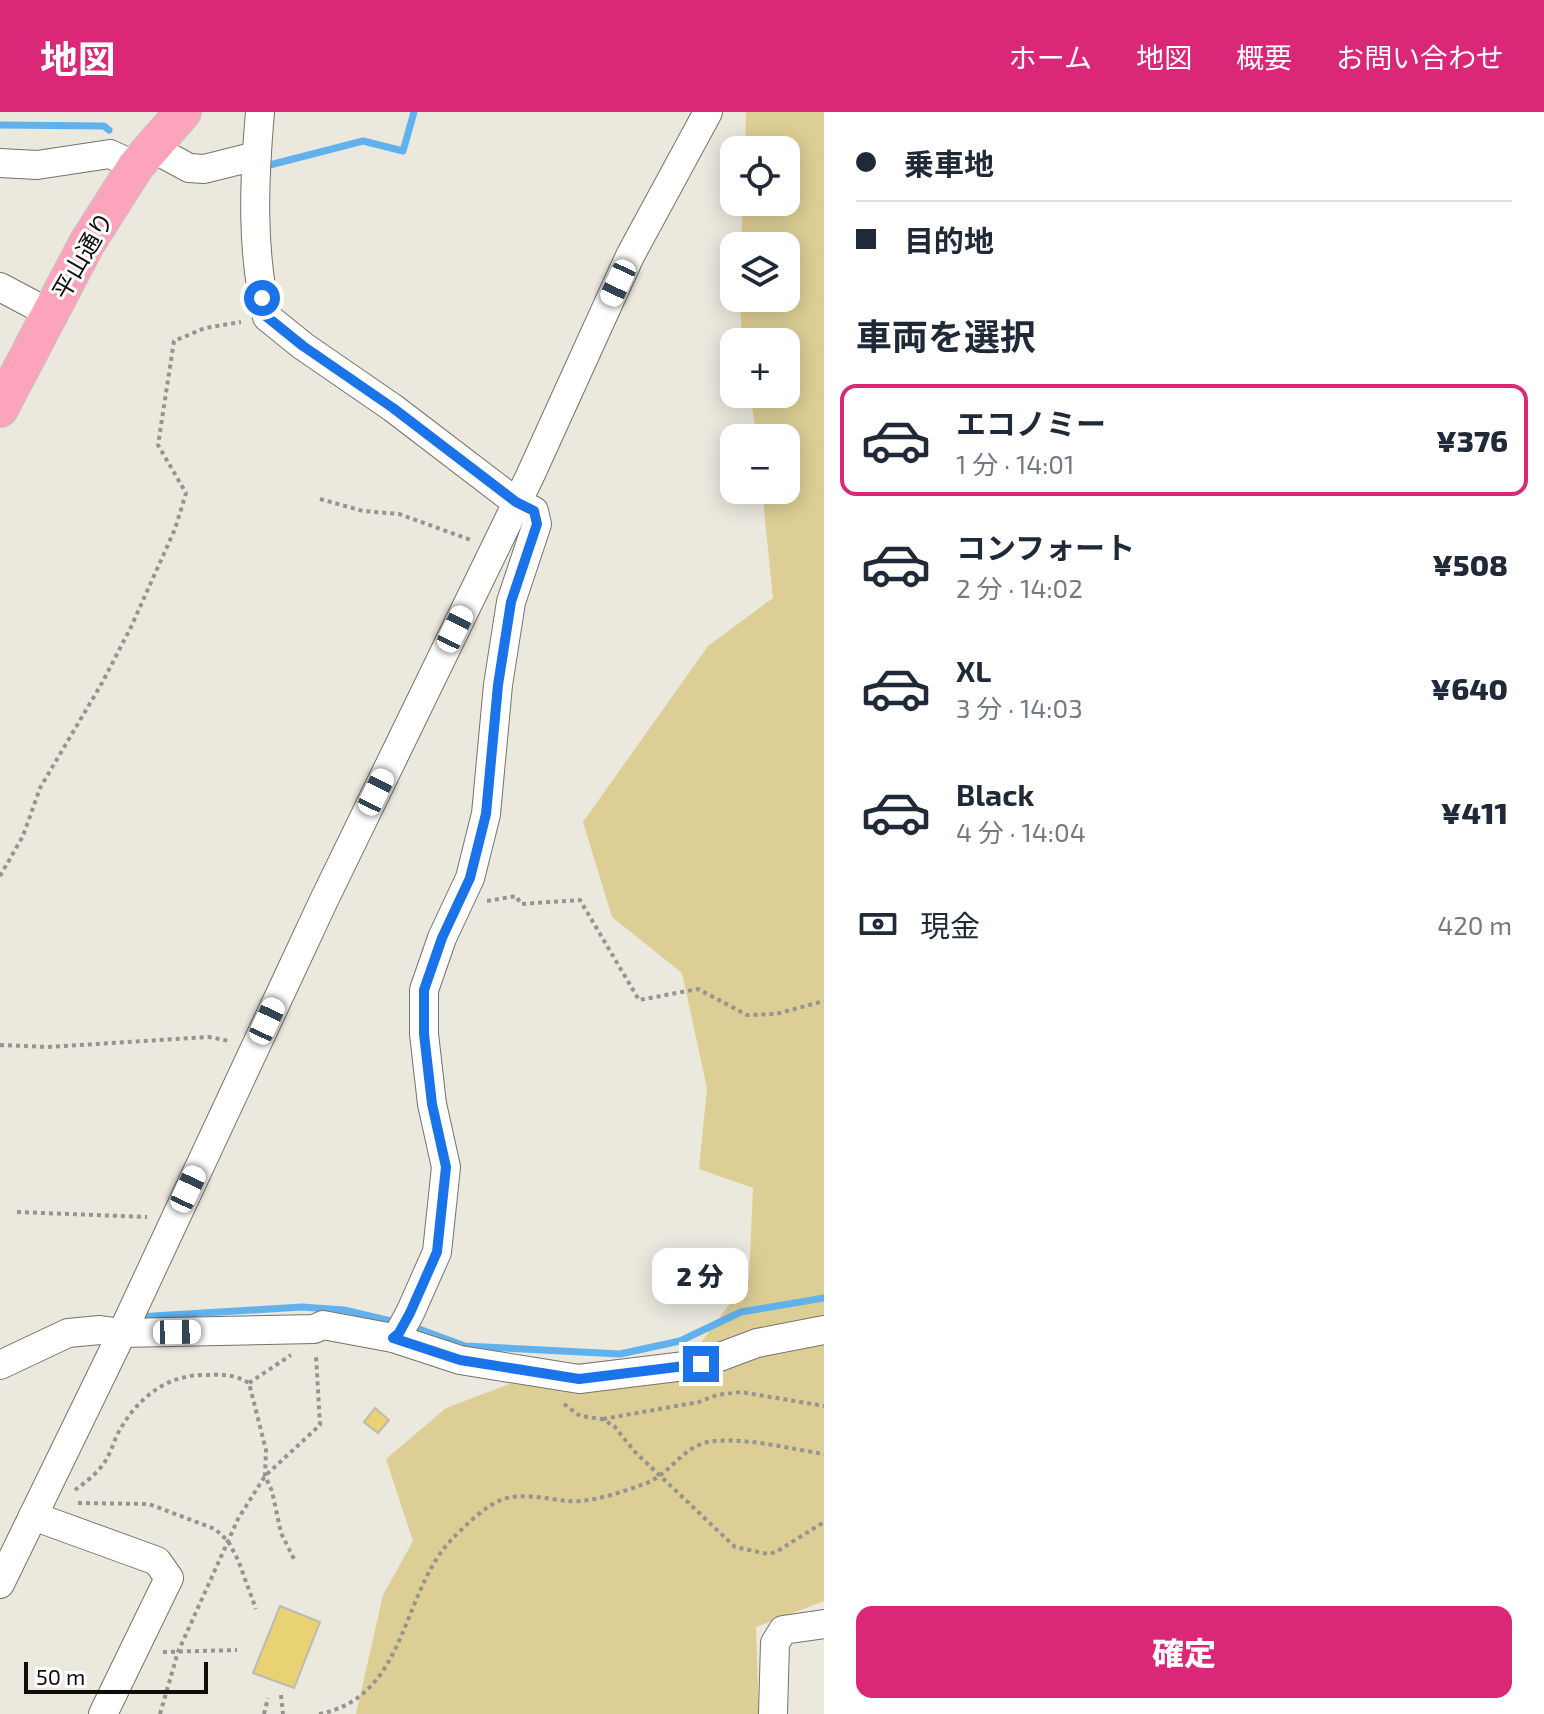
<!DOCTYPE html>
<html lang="ja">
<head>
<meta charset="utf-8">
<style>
  body { margin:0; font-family:"Exo 2","Noto Sans JP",sans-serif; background:#f6f6f7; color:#1f2937; height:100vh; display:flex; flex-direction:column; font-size:30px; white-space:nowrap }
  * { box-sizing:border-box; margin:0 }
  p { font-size:26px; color:#747a83 }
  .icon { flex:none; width:44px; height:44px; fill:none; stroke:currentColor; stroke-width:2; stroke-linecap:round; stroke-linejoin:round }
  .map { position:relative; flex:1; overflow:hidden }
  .side { display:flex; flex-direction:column; background:#fff; width:720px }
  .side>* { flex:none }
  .hud { display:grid; align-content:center; height:176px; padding:0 32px; background:#fff }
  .tools { position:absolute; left:720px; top:24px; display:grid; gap:16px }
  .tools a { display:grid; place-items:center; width:80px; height:80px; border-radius:16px; background:#fff; box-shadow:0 4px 20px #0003; font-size:40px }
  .scale { position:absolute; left:24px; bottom:20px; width:184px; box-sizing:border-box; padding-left:8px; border:4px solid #0e0d09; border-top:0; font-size:22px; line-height:28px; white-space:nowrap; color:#0e0d09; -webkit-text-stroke:6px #fff; paint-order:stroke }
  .end { position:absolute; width:36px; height:36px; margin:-18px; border:10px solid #1a73e8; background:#fff; box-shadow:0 0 0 4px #fff }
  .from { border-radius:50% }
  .bubble { position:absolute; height:56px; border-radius:16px; background:#fff; box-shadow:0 4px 20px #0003; font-size:26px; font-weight:800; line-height:56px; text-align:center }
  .car { position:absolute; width:24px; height:48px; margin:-24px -12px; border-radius:10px; box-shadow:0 0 6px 2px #0007; background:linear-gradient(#fff 24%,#345 0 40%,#fff 0 76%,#345 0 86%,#fff 0) }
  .hud b { display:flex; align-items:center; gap:28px; height:76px; font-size:30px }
  .hud b+b { border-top:2px solid #e0e1e3 }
  .hud i { width:20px; height:20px; background:#1f2937 }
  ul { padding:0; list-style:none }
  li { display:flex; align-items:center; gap:24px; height:112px; margin:0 16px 12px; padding:0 16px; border:4px solid transparent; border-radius:16px }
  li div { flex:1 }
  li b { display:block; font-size:30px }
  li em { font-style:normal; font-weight:800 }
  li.on { border-color:#db2777 }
  li>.icon { width:72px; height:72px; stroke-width:1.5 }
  h2 { padding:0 32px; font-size:36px; line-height:96px }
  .pay { display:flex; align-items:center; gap:20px; height:88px; padding:0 32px; font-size:30px }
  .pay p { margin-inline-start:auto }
  .cta { display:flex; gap:16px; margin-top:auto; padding:16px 32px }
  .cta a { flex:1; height:92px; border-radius:16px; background:#db2777; color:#fff; font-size:32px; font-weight:800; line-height:92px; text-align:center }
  header { display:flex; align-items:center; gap:48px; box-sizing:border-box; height:112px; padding:0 40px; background:#db2777; color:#fff }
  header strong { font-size:38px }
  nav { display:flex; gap:44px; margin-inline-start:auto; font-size:28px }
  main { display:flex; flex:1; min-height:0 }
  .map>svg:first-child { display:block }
</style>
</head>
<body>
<header>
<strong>地図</strong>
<nav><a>ホーム</a><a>地図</a><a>概要</a><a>お問い合わせ</a></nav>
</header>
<main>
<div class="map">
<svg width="824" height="1602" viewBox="0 0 824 1602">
  <rect width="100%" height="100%" fill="#ebe8de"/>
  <path fill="#ddce95" d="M746,0H824V1489L756,1515L759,1602H356L383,1483L413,1429L386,1347L446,1296L560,1253L694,1240L749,1166L753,1076L699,1057L707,976L682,861L612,805L583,710L708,534L773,486L762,378H786V326H757L750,282H786V230H742L740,186H786V134H741L743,90H786V38H745Z"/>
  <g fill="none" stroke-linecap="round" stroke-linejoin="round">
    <g stroke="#61b1ec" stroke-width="7">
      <path d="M0,13L104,14L109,18"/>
      <path d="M262,55L363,29L403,39L414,0"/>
      <path d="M137,1205L302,1195L344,1198L395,1210"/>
      <path d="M411,1214L465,1234L620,1242L680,1229L741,1200L824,1186"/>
    </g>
  </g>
  <g fill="#e9d274" stroke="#bdbbb1" stroke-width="2">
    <path d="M375,1296L389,1308L378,1321L364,1310Z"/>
    <path d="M280,1494L320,1510L294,1576L253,1561Z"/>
  </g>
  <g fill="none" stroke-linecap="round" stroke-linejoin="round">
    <g stroke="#75736a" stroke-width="30">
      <g id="minor">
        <path d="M260,0C254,69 251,138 267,205L303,234L393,296L516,390L534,399L537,412L511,490L498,573L486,702L470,766L442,826L424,878V922L432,992L446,1055L437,1140L410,1201L399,1221L393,1226"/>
        <path d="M152,36L189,56L204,57L256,44"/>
        <path d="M0,51L37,53L110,42L136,54"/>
        <path d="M0,175L49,201"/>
        <path d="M0,1253L68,1221L100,1218L122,1221L314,1217L323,1213L393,1226L460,1248L579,1267L701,1252L757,1231L824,1218"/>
        <path d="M33,1404L157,1449L169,1466L103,1602"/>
        <path d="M0,1472L122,1221L324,788L530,364L630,144L708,0"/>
        <path d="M773,1602L775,1531L783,1518L824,1512"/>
      </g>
    </g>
    <g stroke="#c5c5c4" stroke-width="38">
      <path id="major" d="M0,297L87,131L136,54L183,0"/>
    </g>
    <g stroke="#96948c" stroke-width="4" stroke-dasharray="4 4" stroke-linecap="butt">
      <path d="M320,387L363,399L399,402L471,428"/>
      <path d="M0,764L23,724L40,676L102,571L131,515L175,417L186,381L158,333L174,229L205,216L241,210"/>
      <path d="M487,789L516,784L521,792L580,788L639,888L698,877L747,903L776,902L824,889"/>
      <path d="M0,933L47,935L209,925L229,929"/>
      <path d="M17,1100L147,1105"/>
      <path d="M249,1271L291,1243"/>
      <path d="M564,1292L580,1304L602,1307L614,1314L635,1340L735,1435L768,1442L776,1440L824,1410"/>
      <path d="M603,1307L699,1290L717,1283L741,1280L824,1294"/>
      <path d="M75,1378C86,1370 99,1360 106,1348C110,1341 113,1333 116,1325C133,1291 162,1264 202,1263C222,1263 232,1261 249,1271L266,1338L265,1364L272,1379L281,1421L294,1447"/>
      <path d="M78,1391L149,1392L215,1417L228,1429L238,1448L256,1497"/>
      <path d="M163,1540L237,1538"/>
      <path d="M281,1583L283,1602"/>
      <path d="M160,1602L178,1540L238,1407L265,1364L320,1313L316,1244"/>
      <path d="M264,1602L268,1586"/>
      <path d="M319,1602C408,1585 400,1480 453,1426C466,1413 484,1395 501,1388C521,1380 546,1387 567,1389C591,1391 622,1380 644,1372C672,1362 683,1331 715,1329C749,1326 791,1337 824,1342"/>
    </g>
    <use href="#minor" stroke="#fff" stroke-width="28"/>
    <use href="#major" stroke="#fba4bb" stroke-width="36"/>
  </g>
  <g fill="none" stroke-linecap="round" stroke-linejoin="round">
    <path stroke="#1a73e8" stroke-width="10" d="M262,186L267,205L303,234L393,296L516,390L534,399L537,412L511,490L498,573L486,702L470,766L442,826L424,878V922L432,992L446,1055L437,1140L410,1201L399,1221L393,1226L460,1248L579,1267L701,1252"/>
  </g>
  <g text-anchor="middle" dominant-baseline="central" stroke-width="6" stroke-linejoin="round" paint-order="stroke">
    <g font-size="24" fill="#0e0d09" stroke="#fff">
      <text transform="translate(82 143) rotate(-60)">平山通り</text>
    </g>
  </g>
</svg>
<div class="tools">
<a><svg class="icon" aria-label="locate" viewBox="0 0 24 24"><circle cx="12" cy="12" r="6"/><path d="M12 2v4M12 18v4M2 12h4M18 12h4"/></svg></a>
<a><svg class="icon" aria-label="layers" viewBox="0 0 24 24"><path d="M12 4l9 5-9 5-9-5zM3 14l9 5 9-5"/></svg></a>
<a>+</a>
<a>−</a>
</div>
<div class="scale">50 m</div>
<i class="end from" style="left:262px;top:186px"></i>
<i class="end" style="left:701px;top:1252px"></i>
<div class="bubble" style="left:652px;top:1136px;width:96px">2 分</div>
<i class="car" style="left:618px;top:171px;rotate:205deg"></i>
<i class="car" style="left:455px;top:517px;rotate:26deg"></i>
<i class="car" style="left:376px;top:680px;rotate:26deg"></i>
<i class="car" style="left:267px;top:909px;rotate:25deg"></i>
<i class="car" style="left:188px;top:1077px;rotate:25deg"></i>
<i class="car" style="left:177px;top:1220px;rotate:89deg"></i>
</div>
<section class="side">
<div class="hud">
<b><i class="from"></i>乗車地</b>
<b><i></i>目的地</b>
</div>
<h2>車両を選択</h2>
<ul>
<li class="on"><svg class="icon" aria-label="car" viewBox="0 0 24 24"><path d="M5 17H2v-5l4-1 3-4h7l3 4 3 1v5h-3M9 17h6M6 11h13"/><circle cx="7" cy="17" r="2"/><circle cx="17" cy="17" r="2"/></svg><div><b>エコノミー</b><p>1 分 · 14:01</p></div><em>¥376</em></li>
<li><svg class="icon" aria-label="car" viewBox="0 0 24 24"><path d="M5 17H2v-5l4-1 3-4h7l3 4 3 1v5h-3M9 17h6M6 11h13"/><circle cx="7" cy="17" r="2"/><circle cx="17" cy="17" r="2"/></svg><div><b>コンフォート</b><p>2 分 · 14:02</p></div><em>¥508</em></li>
<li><svg class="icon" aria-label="car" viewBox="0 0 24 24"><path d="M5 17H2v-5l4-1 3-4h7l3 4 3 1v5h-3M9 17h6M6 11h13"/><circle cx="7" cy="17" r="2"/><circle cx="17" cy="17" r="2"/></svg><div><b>XL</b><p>3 分 · 14:03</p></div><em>¥640</em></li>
<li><svg class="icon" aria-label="car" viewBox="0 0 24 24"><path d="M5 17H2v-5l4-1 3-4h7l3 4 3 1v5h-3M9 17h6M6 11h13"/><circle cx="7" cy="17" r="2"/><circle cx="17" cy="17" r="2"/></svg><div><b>Black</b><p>4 分 · 14:04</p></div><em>¥411</em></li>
</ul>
<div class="pay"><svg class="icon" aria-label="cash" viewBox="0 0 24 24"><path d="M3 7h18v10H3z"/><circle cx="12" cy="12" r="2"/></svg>現金<p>420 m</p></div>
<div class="cta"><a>確定</a></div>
</section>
</main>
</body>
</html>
